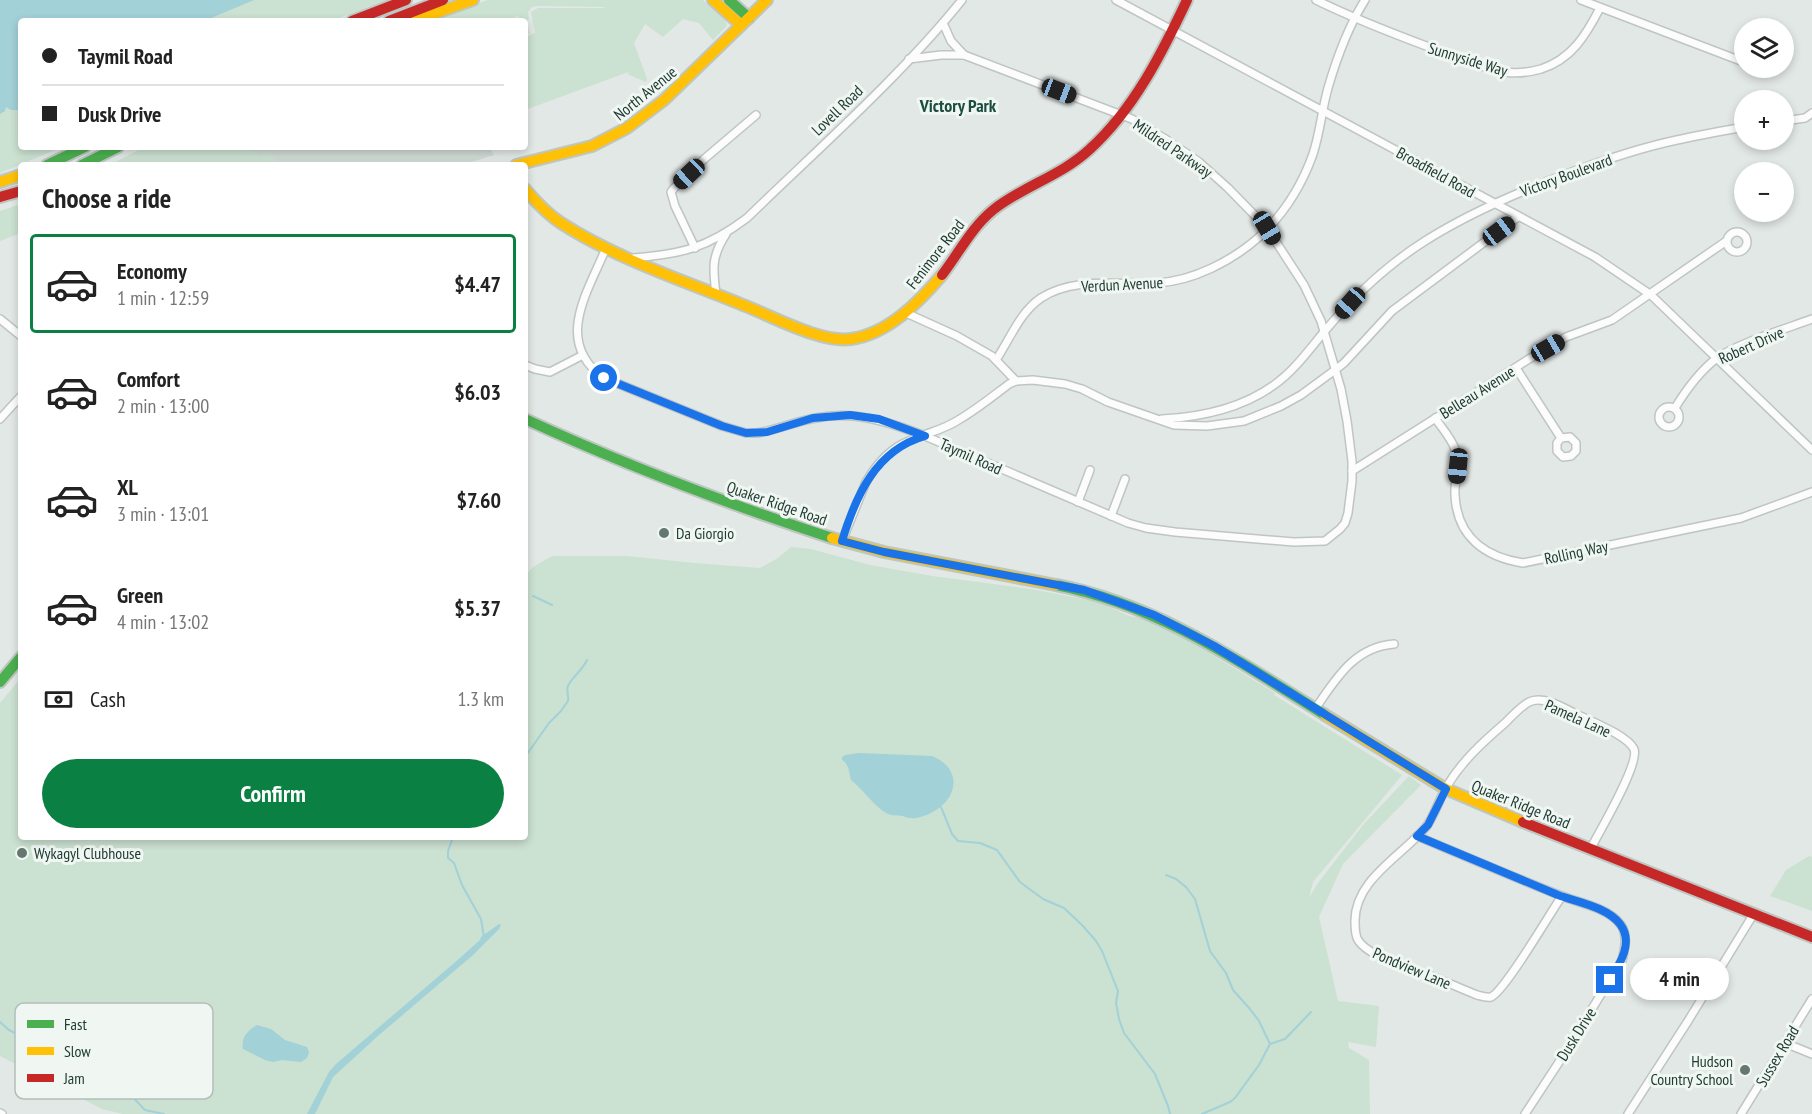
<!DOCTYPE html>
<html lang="en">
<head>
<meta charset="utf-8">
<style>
  body { margin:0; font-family:"PT Sans Narrow",sans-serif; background:#f2f2f2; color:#222; height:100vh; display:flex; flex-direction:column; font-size:22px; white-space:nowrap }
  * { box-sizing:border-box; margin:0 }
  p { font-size:20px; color:#767676 }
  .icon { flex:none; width:33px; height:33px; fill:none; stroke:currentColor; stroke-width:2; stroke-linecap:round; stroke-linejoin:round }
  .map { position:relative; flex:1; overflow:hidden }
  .sheet { position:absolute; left:18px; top:162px; width:510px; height:678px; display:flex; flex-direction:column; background:#fff; border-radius:6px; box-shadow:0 3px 9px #0003 }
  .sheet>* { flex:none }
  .guide { position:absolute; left:18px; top:18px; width:510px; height:132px; border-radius:6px; box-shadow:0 3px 9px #0003; display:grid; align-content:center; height:132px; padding:0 24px; background:#fff }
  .tools { position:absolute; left:1734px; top:18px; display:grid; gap:12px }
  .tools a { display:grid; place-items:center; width:60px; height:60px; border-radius:50%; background:#fff; box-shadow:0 3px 9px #0003; font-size:30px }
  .end { position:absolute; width:27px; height:27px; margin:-14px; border:8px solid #1a73e8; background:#fff; box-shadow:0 0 0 3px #fff }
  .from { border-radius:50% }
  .bubble { position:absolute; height:42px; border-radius:21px; background:#fff; box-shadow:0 3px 9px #0003; font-size:20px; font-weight:700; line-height:42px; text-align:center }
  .car { position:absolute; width:18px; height:36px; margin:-18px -9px; border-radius:8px; box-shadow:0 0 4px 2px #0007; background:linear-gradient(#222 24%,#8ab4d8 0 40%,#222 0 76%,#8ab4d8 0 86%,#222 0) }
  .guide b { display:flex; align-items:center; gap:21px; height:57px; font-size:22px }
  .guide b+b { border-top:2px solid #e0e0e0 }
  .guide i { width:15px; height:15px; background:#222 }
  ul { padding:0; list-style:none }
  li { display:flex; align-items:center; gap:18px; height:99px; margin:0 12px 9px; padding:0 12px; border:3px solid transparent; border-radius:6px }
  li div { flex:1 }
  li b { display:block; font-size:22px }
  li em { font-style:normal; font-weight:700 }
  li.on { border-color:#0b8043 }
  li>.icon { width:54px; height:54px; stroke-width:1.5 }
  h2 { padding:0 24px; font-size:27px; line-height:72px }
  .pay { display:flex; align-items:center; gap:15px; height:66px; padding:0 24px; font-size:22px }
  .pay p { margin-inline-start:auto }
  .cta { display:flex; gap:12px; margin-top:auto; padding:12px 24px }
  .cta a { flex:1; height:69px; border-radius:36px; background:#0b8043; color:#fff; font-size:24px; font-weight:700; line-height:69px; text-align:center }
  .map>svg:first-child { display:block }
</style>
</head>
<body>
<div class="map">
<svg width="1812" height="1114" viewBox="0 0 1812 1114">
  <rect width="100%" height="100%" fill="#e2e8e5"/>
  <path fill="#d0dad5" d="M174,147H489L494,155L462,165H168Z"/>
  <g fill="#cbe1d1">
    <path d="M0,0H386L332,21H21V147H62L0,173Z"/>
    <path d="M488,0H703L725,20L727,24L725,28L713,40L699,23L683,19L663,37L645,24L634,43L647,79L646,82L627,74L631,71L525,110V37L535,33L531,12L538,8H603L605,7L537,6L532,7L528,12L529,19L526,21L529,33L526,35L525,21H520L518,16L505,21H427Z"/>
    <path d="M144,147H249L259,158L266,151L282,165H110Z"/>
    <path d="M21,204V233L0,241V211Z"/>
    <path d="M791,547L811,549L870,565L932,576L1031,589L1099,602L1129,616L1157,621L1275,693L1274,695L1402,775L1313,882L1309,898L1318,883L1363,825L1409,776L1421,785L1343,864L1319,917L1338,1001L1379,1006L1376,1047L1348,1042L1349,1048L1369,1060L1370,1114H123L102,1109L0,1056V703L21,678V837H525V576L533,567L552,556H627L694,563L760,568L778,558Z"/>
    <path d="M1809,856L1812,857V911L1770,896L1786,870Z"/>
  </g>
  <g fill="#a2d1d7">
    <path d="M0,0H254L204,21H21V110H11L6,107L5,111L0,114Z"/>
    <path d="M859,753L932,756C964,769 958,801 929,814C923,816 917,819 911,818C906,818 907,817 902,816C897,815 893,816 888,814C873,806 864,790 851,780C849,772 849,764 842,760V757L845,755Z"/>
    <path d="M499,924L501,925L499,929L473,955L379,1035L333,1077L315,1114H307L329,1072L336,1064L460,958L480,940L481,937Z"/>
    <path d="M257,1025L271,1029L285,1040L307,1047L309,1052L307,1058L301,1062L282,1060L273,1062L265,1060L243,1049C241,1038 247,1031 257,1025Z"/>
  </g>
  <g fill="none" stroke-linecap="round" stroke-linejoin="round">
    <g stroke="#a2d1d7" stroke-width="2">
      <path d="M533,596L552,605"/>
      <path d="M525,757L549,723L561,711L568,701C569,696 566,690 568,686C571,678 582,671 587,660"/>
      <path d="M941,807L952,834L958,841L980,843L997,850L1020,882L1043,899L1064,908L1083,926L1096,941L1102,951L1118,991L1116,1003L1119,1019L1124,1033L1155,1074L1168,1106L1170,1114"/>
      <path d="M453,837L448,851V858L454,863L462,885L481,919L484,937"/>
      <path d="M1166,875L1176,879L1186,887L1195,899L1210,951L1226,973L1233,990L1250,1009L1259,1021L1270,1044L1259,1065L1235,1098L1230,1102L1202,1114"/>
      <path d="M0,1022L9,1030L19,1035L29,1028L40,1037L57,1032L82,1044L145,1110L164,1114"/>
      <path d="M1270,1044L1285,1039L1311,1012"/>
    </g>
    <g stroke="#bfc5c2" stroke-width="10">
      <g id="street">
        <path d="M1116,0L1595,257L1651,295L1812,450"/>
        <path d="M1316,0C1359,21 1404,38 1448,54C1467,61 1486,69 1505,72C1517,74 1530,72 1541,69C1572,59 1586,35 1600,8"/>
        <path d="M1581,0L1741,61"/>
        <path d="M943,23L951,41L964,55"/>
        <path d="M1784,121L1805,118L1812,113"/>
        <circle cx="1737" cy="242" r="10"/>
        <path d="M606,248C588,292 553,342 604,378L722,426L746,433H757C777,430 796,421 816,418C855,410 889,422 925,436L1128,523L1146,528L1175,532L1294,542L1325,541L1340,529L1345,523L1348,513L1352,481V461L1347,421L1341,389L1321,321L1304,285L1267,228L1228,188L1199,162L1167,140L1132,119L964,55H941L909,59"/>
        <path d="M695,248L675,206L671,192L675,187L703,160L756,115"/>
        <path d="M633,258C682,254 707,248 747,218C820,147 898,79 962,0"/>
        <path d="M716,294C713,269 711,257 726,234"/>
        <path d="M904,312L957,336L992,356L1016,381L1033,380L1065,384L1082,389L1108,402L1174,425L1207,426L1244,421L1281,406L1301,395L1335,370L1344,363L1392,311L1518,217"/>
        <path d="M0,319L21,336"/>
        <path d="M996,360C1010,339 1020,312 1041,298C1075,276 1119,286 1157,283C1193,281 1232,261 1259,237C1283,215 1302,185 1313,154C1320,133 1322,109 1328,88C1337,57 1348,27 1365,0"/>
        <path d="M525,365L535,369L550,372L583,355"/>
        <path d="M1516,368L1561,438L1557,443V451L1563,457L1571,456L1576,451V443L1570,437L1561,438"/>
        <circle cx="1669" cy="417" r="10"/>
        <path d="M1675,408C1686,390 1700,371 1717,358C1739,343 1785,329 1812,319"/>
        <path d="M1435,418C1442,428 1451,438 1455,449C1461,465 1454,480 1455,495C1457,537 1485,557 1523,563L1741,518L1812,492"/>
        <path d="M0,419L21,396"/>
        <path d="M1162,419C1201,417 1242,408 1274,385C1294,371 1308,351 1324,332C1353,297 1387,265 1425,241C1469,213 1516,193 1564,175C1601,161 1639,148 1677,140C1700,135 1722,131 1744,127"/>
        <path d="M1352,471L1529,359L1566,337L1612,320L1725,242"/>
        <path d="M1078,502L1090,470"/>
        <path d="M1111,516L1125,479"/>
        <path d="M842,541L866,482C876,465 891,448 909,441C926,433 944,430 960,419C977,409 993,396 1009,384L1016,381"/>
        <path d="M1315,709C1336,679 1354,647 1394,644"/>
        <path d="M1417,836C1464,856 1511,876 1559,895C1578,903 1608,907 1621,925C1628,935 1625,949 1622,960L1563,1056L1525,1114"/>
        <path d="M1562,896C1550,913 1505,991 1491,997C1486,998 1481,996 1477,995C1457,987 1438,978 1418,971C1401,964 1368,956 1358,940C1355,935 1355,928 1355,922C1354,880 1402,856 1426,827C1435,815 1439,799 1447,786C1462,761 1483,742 1505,723C1512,716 1520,707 1529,702C1543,695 1564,708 1576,714C1590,721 1627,735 1634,749C1640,764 1599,832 1591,848"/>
        <path d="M1785,1043L1812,1054"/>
        <path d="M0,1113L2,1114"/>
        <path d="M1628,1114L1688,1021L1753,915"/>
        <path d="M1741,1114L1812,999"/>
      </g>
    </g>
    <g stroke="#bec6c2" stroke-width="14">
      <g id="fast">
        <path d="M729,0L749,18"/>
        <path d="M47,165L85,147"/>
        <path d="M82,165L118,147"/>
        <path d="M525,419C625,465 728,504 832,538"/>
        <path d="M1056,585C1156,604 1240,662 1325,715"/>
        <path d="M0,682L21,657"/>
      </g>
    </g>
    <g stroke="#bec6c2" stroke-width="14">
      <g id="slow">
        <path d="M713,0L741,25"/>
        <path d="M413,21L473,0"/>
        <path d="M516,165L592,146L627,128L664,100L767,0"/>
        <path d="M0,182L21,175"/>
        <path d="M525,189C536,202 547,214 561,223C617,259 682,280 743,305C772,316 820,343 851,339C888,334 919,302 942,275"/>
        <path d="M832,538L884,552L1056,585"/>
        <path d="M1325,715L1446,789L1523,822"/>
      </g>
    </g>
    <g stroke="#bec6c2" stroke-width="14">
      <g id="jam">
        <path d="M352,21L406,0"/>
        <path d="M389,21L443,0"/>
        <path d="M0,197L21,191"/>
        <path d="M942,275C959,253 971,228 993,210C1023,186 1061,176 1090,149C1134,109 1162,53 1187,0"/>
        <path d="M1523,822L1812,937"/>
      </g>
    </g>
    <use href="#street" stroke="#fbfcfb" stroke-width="7"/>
    <use href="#fast" stroke="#4caf50" stroke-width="10"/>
    <use href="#slow" stroke="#ffc107" stroke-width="10"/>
    <use href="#jam" stroke="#c62828" stroke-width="10"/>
  </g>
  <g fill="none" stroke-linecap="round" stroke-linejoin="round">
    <path stroke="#1a73e8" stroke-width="8" d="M604,378L722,426L746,433L767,432L813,418L850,415L879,419L925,436C876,450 856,495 842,541L884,552L1084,590L1154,615L1214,646L1446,789L1428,825L1417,836C1464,856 1511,875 1558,895C1577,902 1607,907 1620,924C1634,942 1620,964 1610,980"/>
  </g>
  <g fill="#647871" stroke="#f0f7f3" stroke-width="2">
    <circle cx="664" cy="533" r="6"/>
    <circle cx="22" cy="853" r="6"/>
    <circle cx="1745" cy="1070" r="6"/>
  </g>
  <g text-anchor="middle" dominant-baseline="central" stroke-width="6" stroke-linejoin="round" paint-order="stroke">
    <g font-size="16" fill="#203b33" stroke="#f0f7f3">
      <text transform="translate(1468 59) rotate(17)">Sunnyside Way</text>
      <text transform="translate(645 93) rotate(-39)">North Avenue</text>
      <text transform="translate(837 110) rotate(-44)">Lovell Road</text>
      <text transform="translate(1173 148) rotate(34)">Mildred Parkway</text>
      <text transform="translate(1436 172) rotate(29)">Broadfield Road</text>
      <text transform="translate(1566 175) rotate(-20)">Victory Boulevard</text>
      <text transform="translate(935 254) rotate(-52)">Fenimore Road</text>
      <text transform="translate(1122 284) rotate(-3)">Verdun Avenue</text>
      <text transform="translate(1751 345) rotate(-24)">Robert Drive</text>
      <text transform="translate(1477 392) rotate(-32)">Belleau Avenue</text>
      <text transform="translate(971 456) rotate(24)">Taymil Road</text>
      <text transform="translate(777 503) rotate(19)">Quaker Ridge Road</text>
      <text transform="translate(1576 552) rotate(-12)">Rolling Way</text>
      <text transform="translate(1578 718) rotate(24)">Pamela Lane</text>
      <text transform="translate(1521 804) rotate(22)">Quaker Ridge Road</text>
      <text transform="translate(1412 968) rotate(23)">Pondview Lane</text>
      <text transform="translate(1576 1034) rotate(-58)">Dusk Drive</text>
      <text transform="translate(1777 1056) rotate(-59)">Sussex Road</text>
    </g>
    <g font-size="16" fill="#203b33" stroke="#f0f7f3" text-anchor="start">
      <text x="676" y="533">Da Giorgio</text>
      <text x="34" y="853">Wykagyl Clubhouse</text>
      <text x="1733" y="1061" text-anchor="end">Hudson<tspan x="1733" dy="18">Country School</tspan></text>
    </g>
    <g font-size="18" font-weight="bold" fill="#1c4d40" stroke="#f0f7f3">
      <text x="958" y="105">Victory Park</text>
    </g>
  </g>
  <rect x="15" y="1003" width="198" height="96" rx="9" fill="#f0f7f3" stroke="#b2bfb9" stroke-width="1.5"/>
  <rect x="27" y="1020" width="27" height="8" fill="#4caf50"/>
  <rect x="27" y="1047" width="27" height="8" fill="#ffc107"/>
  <rect x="27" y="1074" width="27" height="8" fill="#c62828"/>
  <g font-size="16" fill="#203b33">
    <text x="64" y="1030">Fast</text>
    <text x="64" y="1057">Slow</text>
    <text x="64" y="1084">Jam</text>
  </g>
</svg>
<div class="tools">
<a><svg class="icon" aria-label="layers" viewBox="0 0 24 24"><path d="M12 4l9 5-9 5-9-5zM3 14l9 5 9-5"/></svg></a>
<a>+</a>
<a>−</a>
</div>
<i class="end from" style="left:604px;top:378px"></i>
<i class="end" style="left:1610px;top:980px"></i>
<div class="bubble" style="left:1630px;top:958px;width:99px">4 min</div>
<i class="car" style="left:1059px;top:91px;rotate:111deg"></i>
<i class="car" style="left:689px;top:174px;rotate:227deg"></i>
<i class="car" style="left:1267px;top:228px;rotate:149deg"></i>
<i class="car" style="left:1499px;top:231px;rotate:53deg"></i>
<i class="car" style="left:1350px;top:303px;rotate:222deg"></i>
<i class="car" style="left:1548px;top:348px;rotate:60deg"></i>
<i class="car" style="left:1458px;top:466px;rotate:186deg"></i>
<div class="guide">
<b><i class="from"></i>Taymil Road</b>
<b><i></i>Dusk Drive</b>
</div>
<section class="sheet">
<h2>Choose a ride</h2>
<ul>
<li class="on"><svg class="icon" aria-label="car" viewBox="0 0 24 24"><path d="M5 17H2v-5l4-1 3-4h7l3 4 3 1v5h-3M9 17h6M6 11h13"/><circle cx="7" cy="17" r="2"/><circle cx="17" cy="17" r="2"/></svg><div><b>Economy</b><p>1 min · 12:59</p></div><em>$4.47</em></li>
<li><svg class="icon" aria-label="car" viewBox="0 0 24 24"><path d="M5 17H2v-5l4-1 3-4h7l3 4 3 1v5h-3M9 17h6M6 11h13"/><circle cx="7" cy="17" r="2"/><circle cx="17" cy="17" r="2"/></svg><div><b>Comfort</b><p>2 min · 13:00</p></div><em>$6.03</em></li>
<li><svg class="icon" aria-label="car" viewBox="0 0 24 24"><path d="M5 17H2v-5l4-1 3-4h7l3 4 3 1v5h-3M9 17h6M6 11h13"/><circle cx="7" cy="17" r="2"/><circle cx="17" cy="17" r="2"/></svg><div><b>XL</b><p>3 min · 13:01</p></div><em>$7.60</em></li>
<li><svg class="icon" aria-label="car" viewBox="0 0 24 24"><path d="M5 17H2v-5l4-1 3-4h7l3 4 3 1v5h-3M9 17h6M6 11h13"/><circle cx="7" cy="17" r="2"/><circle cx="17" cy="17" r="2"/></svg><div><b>Green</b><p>4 min · 13:02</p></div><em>$5.37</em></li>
</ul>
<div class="pay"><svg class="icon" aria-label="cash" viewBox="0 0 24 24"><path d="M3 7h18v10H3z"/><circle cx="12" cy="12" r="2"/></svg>Cash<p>1.3 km</p></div>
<div class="cta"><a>Confirm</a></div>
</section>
</div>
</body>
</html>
